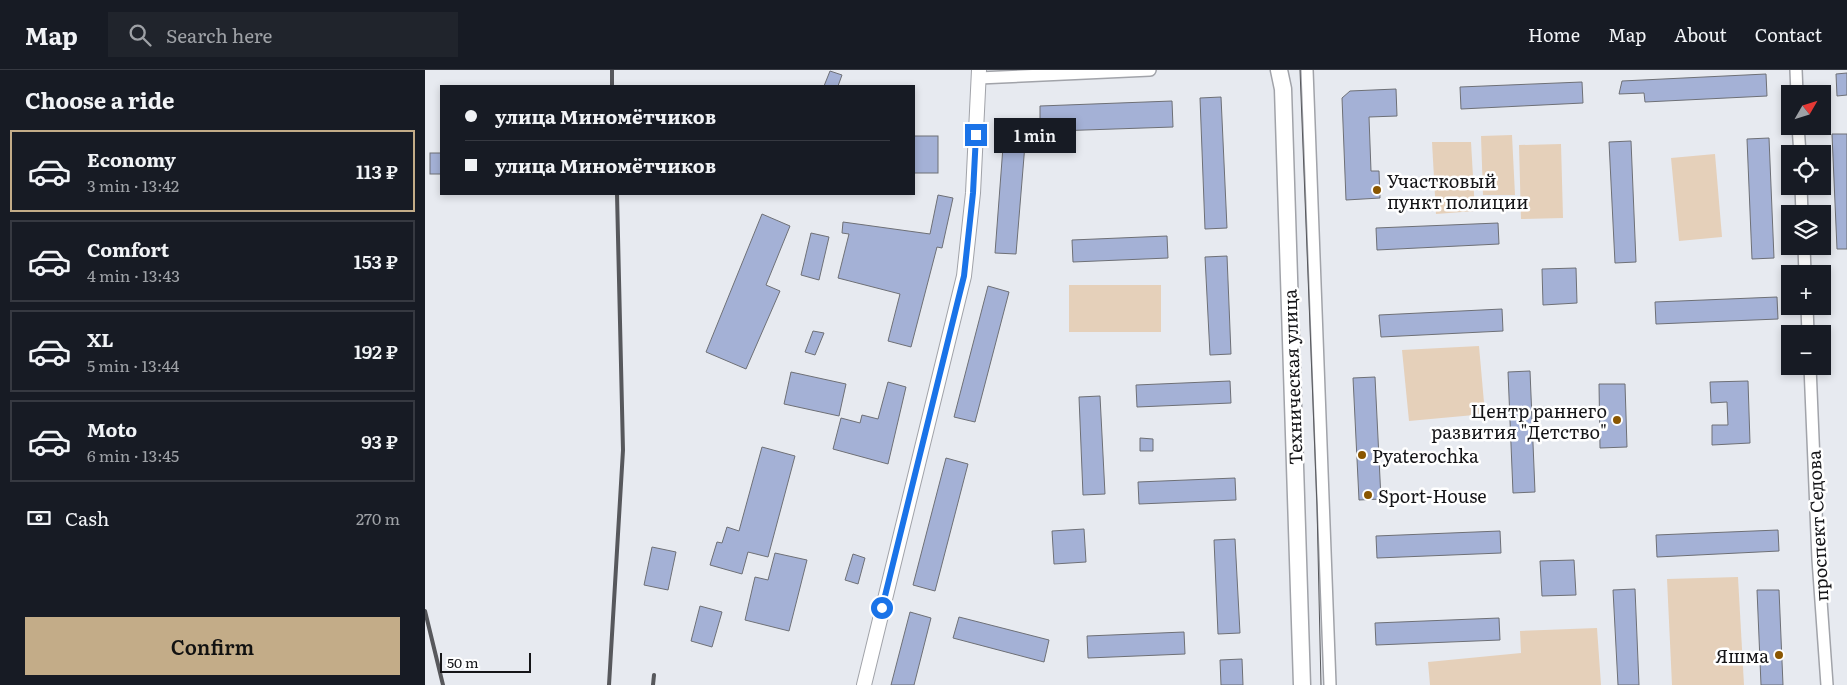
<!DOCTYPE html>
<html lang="en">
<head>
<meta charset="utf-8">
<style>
  body { margin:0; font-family:Literata,serif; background:#20242c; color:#f1f3f6; height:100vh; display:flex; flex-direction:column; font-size:19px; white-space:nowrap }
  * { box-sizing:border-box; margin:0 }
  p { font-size:16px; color:#9ea1a6 }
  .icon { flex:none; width:28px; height:28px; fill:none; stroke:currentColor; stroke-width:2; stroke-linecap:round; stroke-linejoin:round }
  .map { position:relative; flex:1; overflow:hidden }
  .side { display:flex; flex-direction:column; background:#171b24; width:425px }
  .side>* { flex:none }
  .top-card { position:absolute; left:15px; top:15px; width:475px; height:110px; border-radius:0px; box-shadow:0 2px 8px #0003; display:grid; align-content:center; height:110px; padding:0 25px; background:#171b24 }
  .needle { width:32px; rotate:51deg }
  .buttons { position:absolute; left:1356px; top:15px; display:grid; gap:10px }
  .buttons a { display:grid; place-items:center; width:50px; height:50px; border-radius:0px; background:#171b24; box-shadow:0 2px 8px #0003; font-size:25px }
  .scale { position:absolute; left:15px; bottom:12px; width:91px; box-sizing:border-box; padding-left:5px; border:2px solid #151518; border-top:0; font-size:14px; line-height:18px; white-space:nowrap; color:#151518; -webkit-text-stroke:4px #fff; paint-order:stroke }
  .end { position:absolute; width:22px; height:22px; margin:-11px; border:6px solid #1a73e8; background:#fff; box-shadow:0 0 0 2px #fff }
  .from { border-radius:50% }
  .bubble { position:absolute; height:35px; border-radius:0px; background:#171b24; box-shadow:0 2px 8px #0003; font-size:16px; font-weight:600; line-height:35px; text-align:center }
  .top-card b { display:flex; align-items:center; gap:18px; height:48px; font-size:19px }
  .top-card b+b { border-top:1px solid #363941 }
  .top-card i { width:12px; height:12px; background:#f1f3f6 }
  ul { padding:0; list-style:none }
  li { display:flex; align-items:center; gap:15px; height:82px; margin:0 10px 8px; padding:0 15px; border:2px solid #363941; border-radius:0px }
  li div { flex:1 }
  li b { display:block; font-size:19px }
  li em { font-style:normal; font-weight:600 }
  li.current { border-color:#c3ac88 }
  li>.icon { width:45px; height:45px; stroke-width:1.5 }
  h2 { padding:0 25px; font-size:22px; line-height:60px }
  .pay { display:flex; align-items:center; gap:12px; height:55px; padding:0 25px; font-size:19px }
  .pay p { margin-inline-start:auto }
  .button { display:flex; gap:10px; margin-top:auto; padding:10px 25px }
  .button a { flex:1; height:58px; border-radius:0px; background:#c3ac88; color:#111; font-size:20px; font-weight:600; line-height:58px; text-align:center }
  header { display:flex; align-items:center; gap:30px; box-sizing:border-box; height:70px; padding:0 25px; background:#171b24; border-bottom:1px solid #363941 }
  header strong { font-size:24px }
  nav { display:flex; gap:28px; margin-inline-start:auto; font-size:18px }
  .search { width:350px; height:45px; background:#20242c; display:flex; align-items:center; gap:12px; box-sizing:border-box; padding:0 18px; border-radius:0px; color:#9ea1a6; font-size:19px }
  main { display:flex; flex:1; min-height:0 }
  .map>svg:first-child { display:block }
</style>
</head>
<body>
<header>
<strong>Map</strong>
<div class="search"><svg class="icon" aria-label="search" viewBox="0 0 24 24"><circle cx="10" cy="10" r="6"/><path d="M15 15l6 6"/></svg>Search here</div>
<nav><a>Home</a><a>Map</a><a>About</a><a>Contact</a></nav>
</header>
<main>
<section class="side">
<h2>Choose a ride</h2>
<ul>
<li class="current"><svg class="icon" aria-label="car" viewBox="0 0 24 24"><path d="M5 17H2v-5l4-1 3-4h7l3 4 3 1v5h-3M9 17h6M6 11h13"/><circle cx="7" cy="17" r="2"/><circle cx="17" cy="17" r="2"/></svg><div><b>Economy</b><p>3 min · 13:42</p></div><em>113 ₽</em></li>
<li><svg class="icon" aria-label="car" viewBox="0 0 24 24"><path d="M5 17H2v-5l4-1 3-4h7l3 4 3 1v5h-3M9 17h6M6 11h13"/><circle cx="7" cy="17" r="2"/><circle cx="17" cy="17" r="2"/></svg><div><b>Comfort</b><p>4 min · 13:43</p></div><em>153 ₽</em></li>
<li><svg class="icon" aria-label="car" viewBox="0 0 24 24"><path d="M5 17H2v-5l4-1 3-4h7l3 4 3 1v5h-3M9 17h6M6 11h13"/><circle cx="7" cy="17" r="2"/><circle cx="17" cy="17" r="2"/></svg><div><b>XL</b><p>5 min · 13:44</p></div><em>192 ₽</em></li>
<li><svg class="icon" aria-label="car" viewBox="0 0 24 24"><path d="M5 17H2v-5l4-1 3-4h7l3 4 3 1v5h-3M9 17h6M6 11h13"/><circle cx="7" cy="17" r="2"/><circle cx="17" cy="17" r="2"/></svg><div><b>Moto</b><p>6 min · 13:45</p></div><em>93 ₽</em></li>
</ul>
<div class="pay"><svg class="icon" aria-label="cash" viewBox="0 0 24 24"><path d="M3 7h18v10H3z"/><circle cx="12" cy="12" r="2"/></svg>Cash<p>270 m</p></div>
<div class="button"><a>Confirm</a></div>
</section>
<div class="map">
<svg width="1422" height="615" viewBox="0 0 1422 615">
  <rect width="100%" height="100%" fill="#e7eaf0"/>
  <g fill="#e5d0ba">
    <path d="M1087,65L1090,125H1058L1056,66Z"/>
    <path d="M1007,72H1046L1050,141L1011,144Z"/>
    <path d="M1136,74L1138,148L1096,149L1094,75Z"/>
    <path d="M1290,84L1297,167L1254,171L1246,88Z"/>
    <rect x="644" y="215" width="92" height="47"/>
    <path d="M1054,276L1060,344L984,351L977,280Z"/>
    <path d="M1313,507L1319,615H1247L1242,509Z"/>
    <path d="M1172,558L1176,615H1005L1003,592L1096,583L1095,561Z"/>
  </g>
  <g fill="#a4b1d6" stroke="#6e7076">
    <path d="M405,1L417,5L413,16H399Z"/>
    <path d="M1422,3V25L1412,26L1411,4Z"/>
    <path d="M1341,4L1342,26L1220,32L1219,23L1194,24L1197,11Z"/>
    <path d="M1157,12L1158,33L1036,39L1035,17Z"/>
    <path d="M971,19L972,46L944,47L946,101H954L955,128L921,130L917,28L925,21Z"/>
    <path d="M796,27L802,158L780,159L775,28Z"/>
    <path d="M747,31L748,57L601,62L591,184L570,183L580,50L615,52V36Z"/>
    <path d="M1407,64H1422V179H1412Z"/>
    <rect x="489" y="66" width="24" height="37"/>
    <path d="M1344,68L1349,188L1327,189L1322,69Z"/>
    <path d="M1206,71L1211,192L1190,193L1184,72Z"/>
    <rect x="5" y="83" width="11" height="21"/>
    <path d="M513,125L528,128L517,178L512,177L486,277L463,271L475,224L413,208L424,164L417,163L418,152L505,164Z"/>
    <path d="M337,144L365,156L341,215L355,221L321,299L281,282Z"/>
    <path d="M1073,153L1074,174L952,180L951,158Z"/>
    <path d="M386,163L404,167L394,210L376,205Z"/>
    <path d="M742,166L743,188L648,192L647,170Z"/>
    <path d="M802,186L806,284L785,285L780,187Z"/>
    <path d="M1151,198L1152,233L1118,235L1117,199Z"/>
    <path d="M563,216L584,222L550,352L529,347Z"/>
    <path d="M1352,227L1353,249L1231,254L1230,232Z"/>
    <path d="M1077,239L1078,261L956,267L954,245Z"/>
    <path d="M388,261L399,263L390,285L380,282Z"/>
    <path d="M1105,301L1110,422L1088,423L1083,302Z"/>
    <path d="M366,302L421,314L414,346L359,334Z"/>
    <path d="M950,307L956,429L934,430L928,308Z"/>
    <path d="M805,311L806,333L712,337L711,315Z"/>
    <path d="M1323,311L1325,373L1287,375V355H1303L1302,332L1286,333L1285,312Z"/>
    <path d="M463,312L481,317L463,394L408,379L416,348L435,353L437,345L453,349Z"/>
    <path d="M1174,314H1200L1202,377L1175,378Z"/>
    <path d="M675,326L680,424L658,425L654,327Z"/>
    <path d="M715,368L728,369V381H715Z"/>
    <path d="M337,377L370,386L343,487L323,482L317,504L285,495L292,472L297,473L302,457L314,461Z"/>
    <path d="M521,388L543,394L510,521L488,515Z"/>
    <path d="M810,408L811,430L714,434L713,412Z"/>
    <path d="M659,459L661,492L629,494L627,461Z"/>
    <path d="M1353,460L1354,481L1232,487L1231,465Z"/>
    <path d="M1075,461L1076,483L952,488L951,466Z"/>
    <path d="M810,469L815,563L793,564L789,470Z"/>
    <path d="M227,477L251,482L243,520L219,515Z"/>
    <path d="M350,483L382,490L364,561L320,550L330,507L343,510Z"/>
    <path d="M428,484L440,488L433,514L420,510Z"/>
    <path d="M1149,490L1151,525L1117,526L1115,491Z"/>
    <path d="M1210,519L1214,615H1193L1188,520Z"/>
    <path d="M1332,520H1354L1358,615H1336Z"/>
    <path d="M275,536L297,542L287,577L266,571Z"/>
    <path d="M485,542L506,548L489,615H466Z"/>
    <path d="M534,547L624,570L619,592L528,568Z"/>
    <path d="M1074,548L1075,570L951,575L950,553Z"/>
    <path d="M759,562L760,584L663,588L662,566Z"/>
    <path d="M817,589L818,615H796L795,590Z"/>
  </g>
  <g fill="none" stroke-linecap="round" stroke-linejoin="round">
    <g stroke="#a1a3a9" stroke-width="14">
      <g id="minor">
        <path d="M882,0L905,615"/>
        <path d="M1371,0L1372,24"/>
        <path d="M554,8L725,0"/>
        <path d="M1373,56L1375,84"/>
        <path d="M1376,116L1377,144"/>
        <path d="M1379,176L1380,204"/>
        <path d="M1382,236L1383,264"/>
        <path d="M1385,296L1393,489L1402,615"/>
      </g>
    </g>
    <g stroke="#a1a3a9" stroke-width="16">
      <path id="tertiary" d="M439,615L539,206L548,123L554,0"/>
    </g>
    <g stroke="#a1a3a9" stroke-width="19">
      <path id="secondary" d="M854,0L858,19L877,615"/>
    </g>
    <use href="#minor" stroke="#fff" stroke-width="11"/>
    <use href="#tertiary" stroke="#fff" stroke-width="14"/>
    <use href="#secondary" stroke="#fff" stroke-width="16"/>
    <path stroke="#57585c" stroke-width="1" d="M875,0L892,436L896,615"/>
    <g stroke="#57585c" stroke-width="4">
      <path d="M187,0V16"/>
      <path d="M0,541L18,615"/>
      <path d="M184,615L198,380L192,124"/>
      <path d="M228,615L229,605"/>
    </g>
  </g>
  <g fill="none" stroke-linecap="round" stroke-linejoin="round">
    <path stroke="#1a73e8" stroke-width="6" d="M457,538L539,206L548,123L551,65"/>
  </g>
  <g fill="#8a5601" stroke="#fff" stroke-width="2">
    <circle cx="952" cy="120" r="5"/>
    <circle cx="1192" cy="350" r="5"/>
    <circle cx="937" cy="385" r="5"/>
    <circle cx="943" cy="425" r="5"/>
    <circle cx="1354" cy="585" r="5"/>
  </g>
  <g text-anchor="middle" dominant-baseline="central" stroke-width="5" stroke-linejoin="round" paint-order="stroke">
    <g font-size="18" fill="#151518" stroke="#fff" text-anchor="start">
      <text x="962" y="110">Участковый<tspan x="962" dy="21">пункт полиции</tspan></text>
      <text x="1182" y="340" text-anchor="end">Центр раннего<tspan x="1182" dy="21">развития "Детство"</tspan></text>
      <text x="947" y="385">Pyaterochka</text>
      <text x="953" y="425">Sport-House</text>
      <text x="1344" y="585" text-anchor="end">Яшма</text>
    </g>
    <g font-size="18" fill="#151518" stroke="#fff">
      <text transform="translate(867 307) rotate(-92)">Техническая улица</text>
      <text transform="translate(1392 456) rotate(-93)">проспект Седова</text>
    </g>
  </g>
</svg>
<div class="buttons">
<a><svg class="needle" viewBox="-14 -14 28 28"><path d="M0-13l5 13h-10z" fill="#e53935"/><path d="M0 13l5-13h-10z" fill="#9ea1a6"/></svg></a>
<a><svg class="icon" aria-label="locate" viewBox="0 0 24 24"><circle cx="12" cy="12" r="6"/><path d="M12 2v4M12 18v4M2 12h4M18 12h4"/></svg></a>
<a><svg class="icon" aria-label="layers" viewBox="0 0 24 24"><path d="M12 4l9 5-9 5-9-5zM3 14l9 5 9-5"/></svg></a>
<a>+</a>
<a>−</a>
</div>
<div class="scale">50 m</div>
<i class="end from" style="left:457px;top:538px"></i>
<i class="end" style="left:551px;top:65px"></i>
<div class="bubble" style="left:569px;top:48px;width:82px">1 min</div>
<div class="top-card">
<b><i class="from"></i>улица Миномётчиков</b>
<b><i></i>улица Миномётчиков</b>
</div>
</div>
</main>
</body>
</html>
